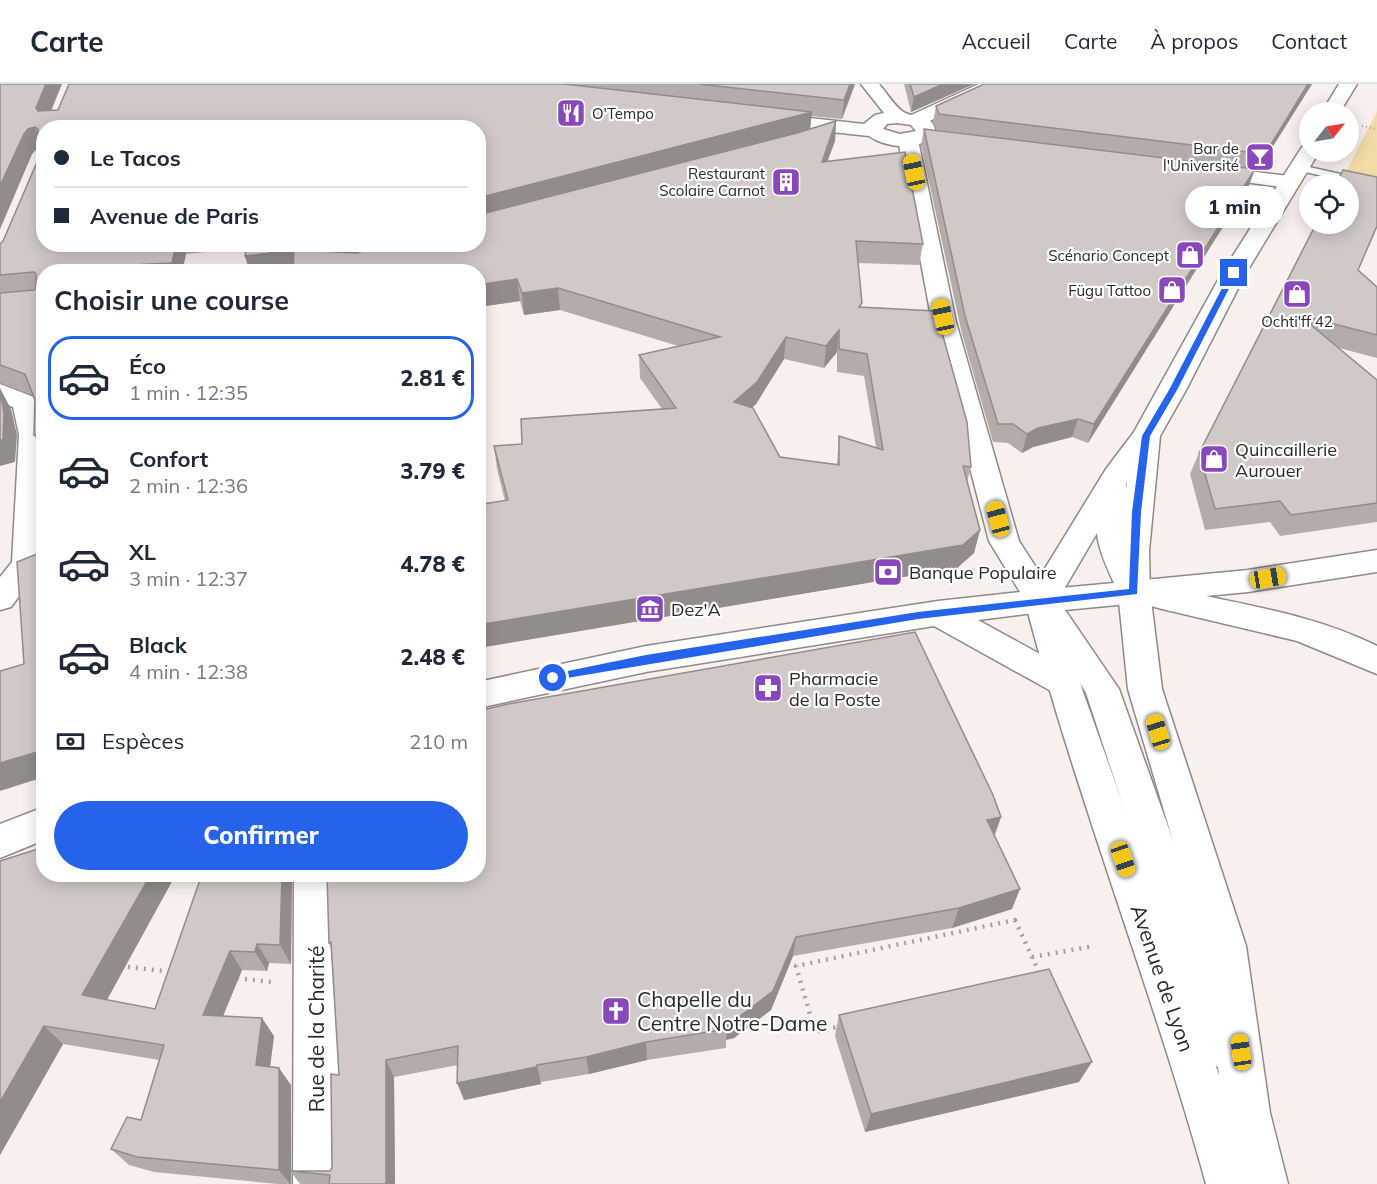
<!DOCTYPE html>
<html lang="fr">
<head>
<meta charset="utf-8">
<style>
  body { margin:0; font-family:Mulish,sans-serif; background:#f2f2f3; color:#1f2937; height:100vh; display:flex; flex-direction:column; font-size:22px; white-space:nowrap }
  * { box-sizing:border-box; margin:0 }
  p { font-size:20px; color:#747a83 }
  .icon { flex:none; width:33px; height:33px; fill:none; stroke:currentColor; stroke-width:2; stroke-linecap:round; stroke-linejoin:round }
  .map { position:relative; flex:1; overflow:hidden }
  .panel { position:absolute; left:36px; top:180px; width:450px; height:618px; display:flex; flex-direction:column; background:#fff; border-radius:24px; box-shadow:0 3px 15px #0003 }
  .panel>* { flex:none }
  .top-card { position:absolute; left:36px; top:36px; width:450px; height:132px; border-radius:24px; box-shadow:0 3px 15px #0003; display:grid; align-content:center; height:132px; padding:0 18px; background:#fff }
  .needle { width:39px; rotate:59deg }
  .buttons { position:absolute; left:1299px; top:18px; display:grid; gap:12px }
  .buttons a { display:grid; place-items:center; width:60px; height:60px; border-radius:50%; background:#fff; box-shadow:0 3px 15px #0003; font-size:30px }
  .end { position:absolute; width:27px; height:27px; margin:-14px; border:8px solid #2563eb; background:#fff; box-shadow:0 0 0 3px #fff }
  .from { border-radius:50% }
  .bubble { position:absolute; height:42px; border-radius:21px; background:#fff; box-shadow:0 3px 15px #0003; font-size:20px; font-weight:800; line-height:42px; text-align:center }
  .car { position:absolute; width:18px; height:36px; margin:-18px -9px; border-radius:8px; box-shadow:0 0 4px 2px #0007; background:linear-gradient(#f5c518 24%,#345 0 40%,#f5c518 0 76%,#345 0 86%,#f5c518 0) }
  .top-card b { display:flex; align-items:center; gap:21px; height:57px; font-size:22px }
  .top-card b+b { border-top:2px solid #e0e1e3 }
  .top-card i { width:15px; height:15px; background:#1f2937 }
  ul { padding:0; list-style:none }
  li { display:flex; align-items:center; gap:18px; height:84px; margin:0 12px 9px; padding:0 6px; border:3px solid transparent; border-radius:24px }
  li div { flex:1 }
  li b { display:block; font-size:22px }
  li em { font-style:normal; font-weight:800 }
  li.on { border-color:#2563eb }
  li>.icon { width:54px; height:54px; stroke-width:1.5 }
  h2 { padding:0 18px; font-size:27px; line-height:72px }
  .pay { display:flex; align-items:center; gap:15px; height:66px; padding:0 18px; font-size:22px }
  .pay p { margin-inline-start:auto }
  .action { display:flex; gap:12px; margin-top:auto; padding:12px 18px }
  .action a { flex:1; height:69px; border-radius:36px; background:#2563eb; color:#fff; font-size:24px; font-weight:800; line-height:69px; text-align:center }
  header { display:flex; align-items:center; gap:36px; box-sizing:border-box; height:84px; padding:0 30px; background:#fff; border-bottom:2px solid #e0e1e3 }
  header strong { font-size:28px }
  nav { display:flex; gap:33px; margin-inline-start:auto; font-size:21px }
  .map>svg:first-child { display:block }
</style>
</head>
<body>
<header>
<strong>Carte</strong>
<nav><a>Accueil</a><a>Carte</a><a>À propos</a><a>Contact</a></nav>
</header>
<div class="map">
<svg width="1377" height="1100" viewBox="0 0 1377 1100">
  <rect width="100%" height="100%" fill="#f8f0ec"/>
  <path fill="#f0dba8" d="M1377,27V95L1346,88Z"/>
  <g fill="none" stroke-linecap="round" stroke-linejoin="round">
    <g stroke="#908986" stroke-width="3">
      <path id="service" d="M1300,81L1377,98V104L1296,86L1295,84Z"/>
    </g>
    <g stroke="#908986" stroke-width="3">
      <g id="minor">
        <path d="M979,0H1003L1000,4L923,40H909L907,36L909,32Z"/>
        <path d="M908,50L915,52L918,56L956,238L1019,457L1050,505L1114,499C1100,469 1094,453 1096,419C1097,409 1096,400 1102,392L1112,389L1122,392C1132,407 1123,430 1126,447C1129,465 1136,480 1144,496L1248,486L1377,466V488L1248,508L1206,512C1263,524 1324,535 1377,562V590L1297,557L1162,525L1151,522L1148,518L1065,526L1119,605L1247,964L1241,979L1225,986L1209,979L1203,964L1086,609L1080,599L1075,607L1063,611L1051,607L934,542L646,588L478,624V598L646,562L938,517L1020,508L989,457L932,238L898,56L901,52ZM1033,529L1071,587L978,536Z"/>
        <path d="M0,300L34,313L44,339L43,480L11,523L0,526V493L12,478L19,351L13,323L0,318Z"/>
        <path d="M44,723V756L0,774V740Z"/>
        <path d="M294,790H334L341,1100H293Z"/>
      </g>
    </g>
    <g stroke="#908986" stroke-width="3">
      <g id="tertiary">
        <path d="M861,0H879C886,8 893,20 902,27C914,36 932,26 936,49C922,68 886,64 869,52L765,41L758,39L756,35L758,31L765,29L864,40L875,31L884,29ZM897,39L911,41L916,47L900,50L883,45L887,40Z"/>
        <path d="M1207,82L1289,92L1296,94L1299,98L1296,102L1289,104L1200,92L1197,88L1200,84Z"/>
      </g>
    </g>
    <g stroke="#908986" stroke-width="3">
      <g id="secondary">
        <path d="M1339,0H1357L1340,28H1322Z"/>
        <path d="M1310,60V68H1319L1246,189L1186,306L1160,352L1149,467L1150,508L1162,605L1246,862L1270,1029L1288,1100H1206C1152,904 1076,714 1025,517L1106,385L1134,348L1222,189L1300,66L1303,62ZM1127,398L1119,467L1118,508L1128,605L1204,862L1219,991L1082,605L1057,517Z"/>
      </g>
    </g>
    <path stroke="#a7a19e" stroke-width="2" stroke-dasharray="1 3" stroke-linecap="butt" d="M1362,42L1377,45"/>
    <g stroke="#a7a19e" stroke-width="4.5" stroke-dasharray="2 6" stroke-linecap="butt">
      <path d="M1015,836L1043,897L815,948L796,882Z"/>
      <path d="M1032,873L1094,862"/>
      <path d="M120,882L172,888"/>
      <path d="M237,894L271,898"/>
    </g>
    <use href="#service" fill="#fff" fill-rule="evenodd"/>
    <use href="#minor" fill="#fff" fill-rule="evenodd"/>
    <use href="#tertiary" fill="#fff" fill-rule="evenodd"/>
    <use href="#secondary" fill="#fff" fill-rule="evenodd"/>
  </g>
  <g fill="#b4acab" fill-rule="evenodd">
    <path d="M0,0H62L51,27L58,26L69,0H855L842,35L811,32L810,45L836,37L835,57L827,77L923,160L919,181L858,179L861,224L971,383L967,398L980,446L974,469L957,484L478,564V421L505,417L497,385L494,362L522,360L662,325L640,294L639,271L678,262L560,226L524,231L520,217L478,223V188H250L245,172L246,164L186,170L182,188H44V369L34,351L35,316L33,311L0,299V160L3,157L37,78L38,64L32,70L0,145ZM478,44V160H44ZM837,268V288L864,292L876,363L839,352L837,380L780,373L752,323L756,320L784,275L824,284Z"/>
    <path d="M904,0H974L911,28Z"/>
    <path d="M984,0H1312L1258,86L1255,85L1249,101L1088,359L1072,353L1033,363L1022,369L1008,359L993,358L962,250L921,61L924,45L1071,63L937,46L933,38L936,22Z"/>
    <path d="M1316,140L1358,186L1377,203V274L1339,264L1377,296V438L1280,452L1270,438L1205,446L1190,390L1199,369Z"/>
    <path d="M1001,733L995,751L1012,825L952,844L793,872L771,926L734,954L726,956V964L647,976L589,990L541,998V1000L464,1016L458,981L394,993L395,1100H300L291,1088V1100H278L154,1088L129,1081L111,1065L141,1036L159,976L63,960L0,1071V777L44,790H176L107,916L155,925L202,790H292L291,880L269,879L267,887L242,886L223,932L274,952L270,983L291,1001V1087H330L332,1084L339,991L331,865L329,859Z"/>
    <path d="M839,931L1079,998L865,1048L835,952Z"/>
  </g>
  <g fill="#928c8b">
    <path d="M46,0H62L44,43L36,24Z"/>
    <path d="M850,0H855L842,35L844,16Z"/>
    <path d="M943,0H974L911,28L914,13Z"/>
    <path d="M1308,0H1312L1258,86L1265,70Z"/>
    <path d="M812,28L810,47L478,136V114Z"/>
    <path d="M836,37L835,57L820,98L822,78Z"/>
    <path d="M35,43L43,63L36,65L32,70L0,145V102L24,50L28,45Z"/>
    <path d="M1255,85L1249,101L1088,359L1094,340Z"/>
    <path d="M176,160H182L186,170L182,188H175L172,179Z"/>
    <path d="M322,160H392L324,188L318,167Z"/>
    <path d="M294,166L300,187L250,188L245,172Z"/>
    <path d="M114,182L116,188H110Z"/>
    <path d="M517,195L520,217L478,223V201Z"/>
    <path d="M558,204L560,226L524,231L522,209Z"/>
    <path d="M839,246L837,268L824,284L826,262Z"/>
    <path d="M786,253L784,275L756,320L734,340V318Z"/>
    <path d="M0,304L11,325L17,351L15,378L0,382Z"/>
    <path d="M1078,335L1072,353L1033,363L1022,369L1027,350L1038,344Z"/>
    <path d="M980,446L974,469L957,484L478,564V541Z"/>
    <path d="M44,666V693L0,707V679Z"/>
    <path d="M1001,733L993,754L987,736Z"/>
    <path d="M151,790H176L99,930L82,911Z"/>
    <path d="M282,790H292L291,880L280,861Z"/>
    <path d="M1020,805L1012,825L952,844L959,824Z"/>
    <path d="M796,853L793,872L771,926L734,954L726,956L727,945L725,938Z"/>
    <path d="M257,860L269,879L267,887L255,868Z"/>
    <path d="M230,867L242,886L216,949L203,931Z"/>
    <path d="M262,934L274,952L268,998L256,981Z"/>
    <path d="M44,942L63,960L0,1071V1018Z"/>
    <path d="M646,958L647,976L589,990L586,973Z"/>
    <path d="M386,976L394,993L395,1100H386Z"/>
    <path d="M1092,978L1079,998L865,1048L871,1030Z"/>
    <path d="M537,981L541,1000L464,1016L457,999Z"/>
    <path d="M279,984L291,1001V1087H290L291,1088V1100H290L279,1086Z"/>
  </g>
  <g fill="#d1c8c7" stroke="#928c8b" stroke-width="1.5" fill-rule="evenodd">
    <path d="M0,0H46L36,24L38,27L58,26L69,0H564L812,28L478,114V44H44V160H176L172,179L114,182L110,188H44V350L34,351L35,316L25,290L0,281V209L34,206L36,204V190L34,188L0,191V160L3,157L37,78L38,45L35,43L28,45L24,50L0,102Z"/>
    <path d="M699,0H850L844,16Z"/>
    <path d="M910,0H943L914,13Z"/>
    <path d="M984,0H1308L1265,70L939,30L936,22Z"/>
    <path d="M836,37L822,78L905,68L923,160L856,157L862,219L859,223L936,227L967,338L971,383L963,382L980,446L963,461L478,541V421L508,416L494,362L522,360L521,335L676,324L639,271L720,253L558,204L522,209L517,195L478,201V188H293L294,166L245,172L247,160H322L318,167L357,169L384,160H478V131L797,49ZM839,246V265L867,270L883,366L839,352V381L780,373L753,324L734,318L757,298L786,253L826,262Z"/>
    <path d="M924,45L1255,85L1094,340L1078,335L1038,344L1027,350L1013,340H998L965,232Z"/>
    <path d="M1343,86L1377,93V142L1358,186L1377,203V251L1299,231L1377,296V419L1291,431L1280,417L1215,425L1199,369L1316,140H1348V100H1336Z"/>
    <path d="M0,307L4,329L3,356H0Z"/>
    <path d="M44,467V666L0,679V587L24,580L17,478Z"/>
    <path d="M915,548L993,711L1001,733L987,736L1020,805L959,824L796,853L773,907L735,936L725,938L727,945L646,958L586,973L537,981L536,983L457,999L458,962L386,976V1100H329L330,1091L290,1087H330L332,1084L331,990L339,991L331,858L329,859L327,790H478V627L508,620Z"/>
    <path d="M44,763V790H151L82,911L155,925L202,790H282L280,861L257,860L255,868L230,867L203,931L262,934L256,981L279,984V1086L137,1073L111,1065L127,1033L141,1036L164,961L44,942L0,1018V777Z"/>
    <path d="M1049,885L1092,978L871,1030L839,931Z"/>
  </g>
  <path fill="#2563eb" d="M1234,187L1237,189L1177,306L1150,352L1141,428L1137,510L918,535L549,597V591L553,590L646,571L918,528L1129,505L1132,428L1142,352L1169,306L1230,189Z"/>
  <defs>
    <g id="restaurant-square" transform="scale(1.5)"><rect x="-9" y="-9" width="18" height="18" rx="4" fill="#8947bb" stroke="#fff"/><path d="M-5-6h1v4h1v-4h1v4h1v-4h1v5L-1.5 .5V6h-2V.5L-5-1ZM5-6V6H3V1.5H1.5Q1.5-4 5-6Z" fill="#fff"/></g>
    <g id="bar-square" transform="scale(1.5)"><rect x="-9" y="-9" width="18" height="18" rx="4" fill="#8947bb" stroke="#fff"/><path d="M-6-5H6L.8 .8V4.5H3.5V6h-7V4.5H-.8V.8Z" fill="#fff"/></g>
    <g id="building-square" transform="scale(1.5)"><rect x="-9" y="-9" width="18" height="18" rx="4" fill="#8947bb" stroke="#fff"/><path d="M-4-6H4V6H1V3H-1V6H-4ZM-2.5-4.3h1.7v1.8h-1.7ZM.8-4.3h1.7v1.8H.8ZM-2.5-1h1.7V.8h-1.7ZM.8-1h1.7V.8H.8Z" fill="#fff"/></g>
    <g id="shop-square" transform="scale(1.5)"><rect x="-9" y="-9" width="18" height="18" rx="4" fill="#8947bb" stroke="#fff"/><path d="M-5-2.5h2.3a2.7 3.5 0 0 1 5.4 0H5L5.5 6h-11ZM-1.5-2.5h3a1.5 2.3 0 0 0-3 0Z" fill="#fff"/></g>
    <g id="bank-square" transform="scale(1.5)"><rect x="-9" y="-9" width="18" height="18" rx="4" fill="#8947bb" stroke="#fff"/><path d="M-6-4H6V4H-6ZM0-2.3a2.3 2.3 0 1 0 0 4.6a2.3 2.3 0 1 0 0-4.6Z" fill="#fff"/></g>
    <g id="museum-square" transform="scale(1.5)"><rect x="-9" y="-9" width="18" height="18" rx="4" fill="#8947bb" stroke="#fff"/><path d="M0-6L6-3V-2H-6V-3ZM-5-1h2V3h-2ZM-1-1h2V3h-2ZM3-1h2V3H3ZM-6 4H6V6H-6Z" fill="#fff"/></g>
    <g id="pharmacy-square" transform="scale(1.5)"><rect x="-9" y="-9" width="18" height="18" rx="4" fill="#8947bb" stroke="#fff"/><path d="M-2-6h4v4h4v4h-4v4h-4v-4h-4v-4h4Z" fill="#fff"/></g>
    <g id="church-square" transform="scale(1.5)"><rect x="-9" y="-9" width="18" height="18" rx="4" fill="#8947bb" stroke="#fff"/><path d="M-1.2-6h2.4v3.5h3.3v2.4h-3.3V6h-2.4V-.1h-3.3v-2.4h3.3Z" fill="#fff"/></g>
  </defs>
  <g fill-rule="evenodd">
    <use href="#restaurant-square" x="571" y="29"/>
    <use href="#bar-square" x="1260" y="73"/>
    <use href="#building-square" x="786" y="98"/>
    <use href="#shop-square" x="1190" y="171"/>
    <use href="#shop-square" x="1172" y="206"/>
    <use href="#shop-square" x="1297" y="210"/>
    <use href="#shop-square" x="1214" y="375"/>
    <use href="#bank-square" x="888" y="488"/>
    <use href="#museum-square" x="650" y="525"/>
    <use href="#pharmacy-square" x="768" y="604"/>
    <use href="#church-square" x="616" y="927"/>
  </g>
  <g text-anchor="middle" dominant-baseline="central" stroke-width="4.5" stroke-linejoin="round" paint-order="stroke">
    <g font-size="15" fill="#2b2826" stroke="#fff" text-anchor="end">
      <text x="592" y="29" text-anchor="start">O'Tempo</text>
      <text x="1239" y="64">Bar de<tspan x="1239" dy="17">l'Université</tspan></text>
      <text x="765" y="89">Restaurant<tspan x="765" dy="17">Scolaire Carnot</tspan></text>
      <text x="1169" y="171">Scénario Concept</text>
      <text x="1151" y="206">Fügu Tattoo</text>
      <text x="1297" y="237" text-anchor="middle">Ochti'ff 42</text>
    </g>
    <g font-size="18" fill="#2b2826" stroke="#fff" text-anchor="start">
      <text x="1235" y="365">Quincaillerie<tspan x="1235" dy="21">Aurouer</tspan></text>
      <text x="909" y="488">Banque Populaire</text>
      <text x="671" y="525">Dez'A</text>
      <text x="789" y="594">Pharmacie<tspan x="789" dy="21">de la Poste</tspan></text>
    </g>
    <g font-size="21" fill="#2b2826" stroke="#fff">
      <text transform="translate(1163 894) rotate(71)">Avenue de Lyon</text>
      <text transform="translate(316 945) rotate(-90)">Rue de la Charité</text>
    </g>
    <g font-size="21" fill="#2b2826" stroke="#fff" text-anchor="start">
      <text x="637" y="915">Chapelle du<tspan x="637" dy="24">Centre Notre-Dame</tspan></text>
    </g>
  </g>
</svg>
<div class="buttons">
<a><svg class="needle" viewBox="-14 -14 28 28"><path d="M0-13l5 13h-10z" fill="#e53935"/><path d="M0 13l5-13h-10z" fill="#747a83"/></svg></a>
<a><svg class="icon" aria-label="locate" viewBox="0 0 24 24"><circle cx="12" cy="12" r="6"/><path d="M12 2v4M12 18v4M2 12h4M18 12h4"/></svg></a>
</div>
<i class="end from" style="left:553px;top:594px"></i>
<i class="end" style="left:1234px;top:189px"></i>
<div class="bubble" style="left:1185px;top:102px;width:99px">1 min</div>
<i class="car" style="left:914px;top:88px;rotate:348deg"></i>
<i class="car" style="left:943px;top:233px;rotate:348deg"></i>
<i class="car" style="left:998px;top:435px;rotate:345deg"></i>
<i class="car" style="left:1268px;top:494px;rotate:81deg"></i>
<i class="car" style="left:1158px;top:648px;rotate:343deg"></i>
<i class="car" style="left:1123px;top:775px;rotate:161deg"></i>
<i class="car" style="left:1241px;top:968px;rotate:352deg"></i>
<div class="top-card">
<b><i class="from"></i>Le Tacos</b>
<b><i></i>Avenue de Paris</b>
</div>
<section class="panel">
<h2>Choisir une course</h2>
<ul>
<li class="on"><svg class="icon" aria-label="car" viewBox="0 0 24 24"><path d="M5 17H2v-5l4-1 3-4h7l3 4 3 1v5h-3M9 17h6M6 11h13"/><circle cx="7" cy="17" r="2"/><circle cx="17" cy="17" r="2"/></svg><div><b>Éco</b><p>1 min · 12:35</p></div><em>2.81 €</em></li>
<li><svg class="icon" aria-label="car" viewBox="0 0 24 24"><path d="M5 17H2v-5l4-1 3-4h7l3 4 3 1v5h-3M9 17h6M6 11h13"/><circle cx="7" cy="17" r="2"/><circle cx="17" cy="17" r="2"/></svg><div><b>Confort</b><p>2 min · 12:36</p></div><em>3.79 €</em></li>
<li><svg class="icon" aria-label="car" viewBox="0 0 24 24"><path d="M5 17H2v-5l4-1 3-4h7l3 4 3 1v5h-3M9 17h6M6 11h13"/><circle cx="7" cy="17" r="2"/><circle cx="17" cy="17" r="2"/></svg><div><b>XL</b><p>3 min · 12:37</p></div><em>4.78 €</em></li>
<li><svg class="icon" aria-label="car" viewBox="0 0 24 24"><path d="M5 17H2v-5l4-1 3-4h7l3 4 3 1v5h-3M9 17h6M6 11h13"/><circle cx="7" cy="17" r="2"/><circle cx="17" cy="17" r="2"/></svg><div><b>Black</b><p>4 min · 12:38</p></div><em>2.48 €</em></li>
</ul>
<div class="pay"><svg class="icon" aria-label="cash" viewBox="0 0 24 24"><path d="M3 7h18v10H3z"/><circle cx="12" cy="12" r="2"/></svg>Espèces<p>210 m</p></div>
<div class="action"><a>Confirmer</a></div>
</section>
</div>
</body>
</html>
